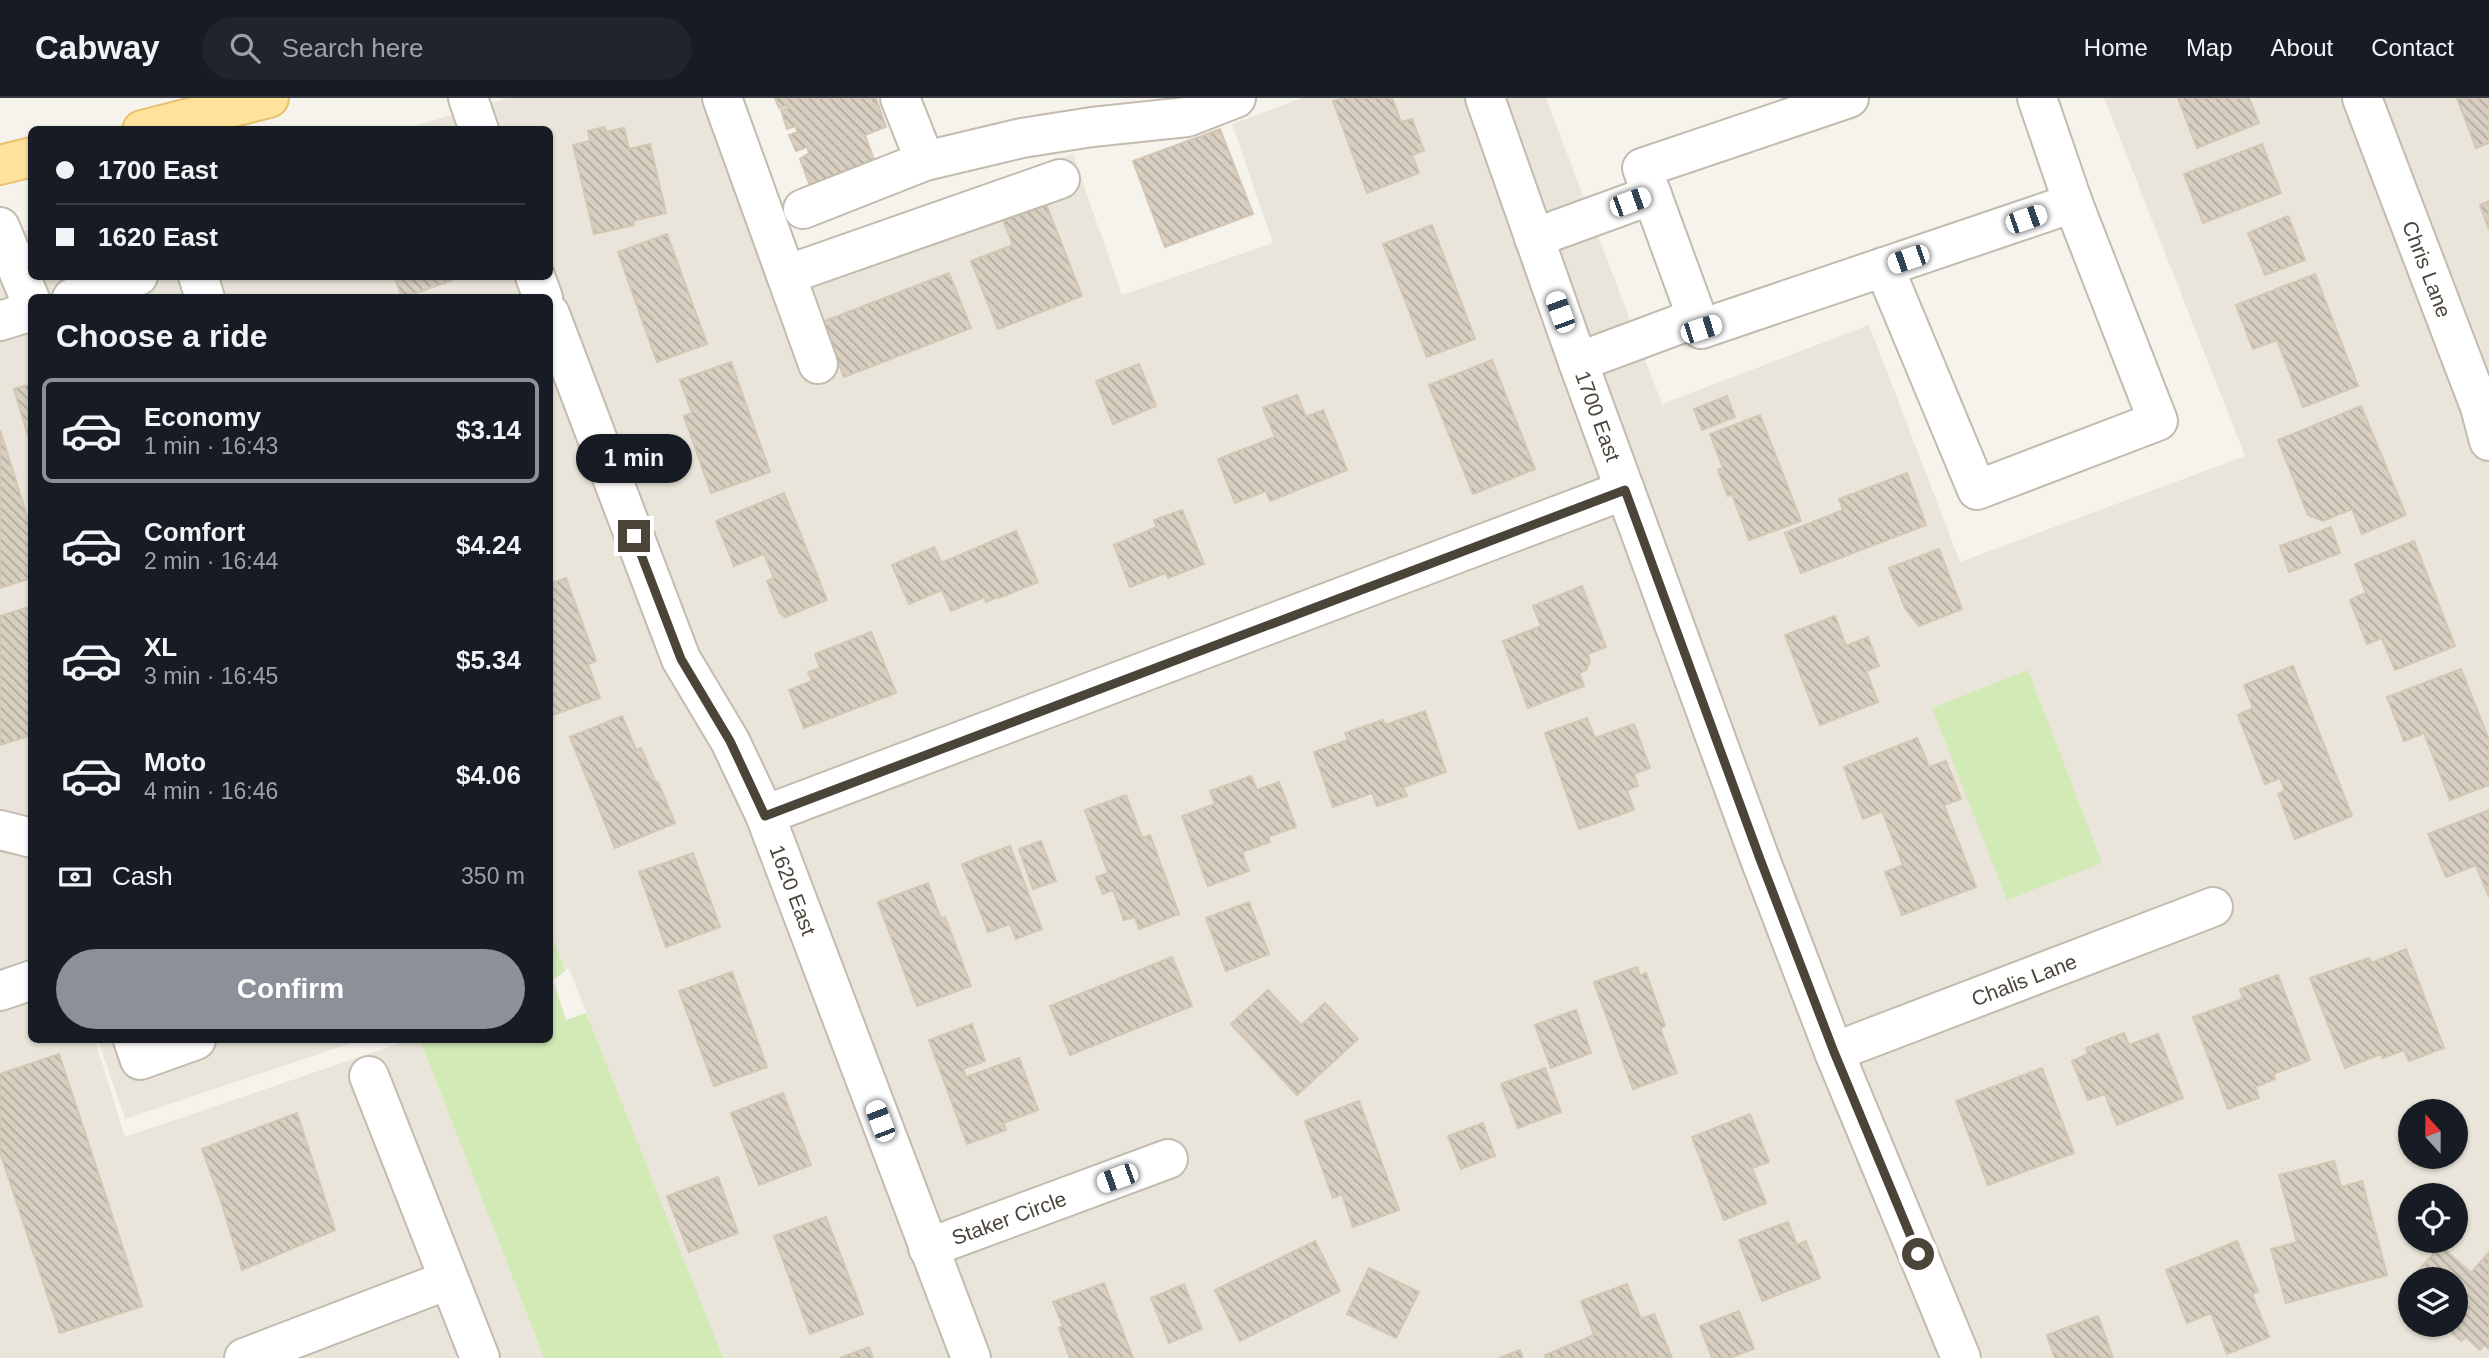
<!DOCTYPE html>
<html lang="en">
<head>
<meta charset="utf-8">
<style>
  body { margin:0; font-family:Arial,sans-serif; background:#20242c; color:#f1f3f6; height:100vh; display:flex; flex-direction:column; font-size:26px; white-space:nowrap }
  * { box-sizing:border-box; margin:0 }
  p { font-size:23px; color:#9ea1a6 }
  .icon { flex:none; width:38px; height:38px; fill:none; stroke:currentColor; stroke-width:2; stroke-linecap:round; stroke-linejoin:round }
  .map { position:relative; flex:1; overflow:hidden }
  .sheet { position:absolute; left:28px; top:196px; width:525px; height:749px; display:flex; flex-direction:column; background:#171b24; border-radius:10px; box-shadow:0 2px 5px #0004 }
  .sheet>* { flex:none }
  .top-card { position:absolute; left:28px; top:28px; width:525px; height:154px; border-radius:10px; box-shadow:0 2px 5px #0004; display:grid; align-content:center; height:154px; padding:0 28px; background:#171b24 }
  .needle { width:46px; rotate:339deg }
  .tools { position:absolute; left:2398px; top:1001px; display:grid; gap:14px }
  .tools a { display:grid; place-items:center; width:70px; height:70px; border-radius:50%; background:#171b24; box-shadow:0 2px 5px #0004; font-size:35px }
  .end { position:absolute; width:32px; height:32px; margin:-16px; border:9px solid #4b4439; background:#fff; box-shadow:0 0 0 4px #fff }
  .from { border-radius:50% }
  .bubble { position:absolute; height:49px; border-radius:24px; background:#171b24; box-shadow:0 2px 5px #0004; font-size:23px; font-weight:700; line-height:49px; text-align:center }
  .car { position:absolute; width:21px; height:42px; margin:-21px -10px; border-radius:9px; box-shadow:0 0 5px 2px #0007; background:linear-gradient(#fff 24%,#345 0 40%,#fff 0 76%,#345 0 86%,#fff 0) }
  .top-card b { display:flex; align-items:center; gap:24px; height:66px; font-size:26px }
  .top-card b+b { border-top:2px solid #363941 }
  .top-card i { width:18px; height:18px; background:#f1f3f6 }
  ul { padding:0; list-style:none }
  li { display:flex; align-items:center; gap:21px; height:105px; margin:0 14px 10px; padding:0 14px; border:4px solid transparent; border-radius:10px }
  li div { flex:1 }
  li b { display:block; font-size:26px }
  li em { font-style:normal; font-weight:700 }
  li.active { border-color:#8c9099 }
  li>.icon { width:63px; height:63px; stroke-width:1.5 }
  h2 { padding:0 28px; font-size:32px; line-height:84px }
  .pay { display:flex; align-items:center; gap:18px; height:77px; padding:0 28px; font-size:26px }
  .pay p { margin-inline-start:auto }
  .action { display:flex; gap:14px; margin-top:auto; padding:14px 28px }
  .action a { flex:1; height:80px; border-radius:42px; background:#8c9099; color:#fff; font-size:28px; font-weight:700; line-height:80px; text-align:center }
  header { display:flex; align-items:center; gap:42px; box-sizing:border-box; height:98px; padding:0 35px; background:#171b24; border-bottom:2px solid #363941 }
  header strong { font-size:33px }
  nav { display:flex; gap:38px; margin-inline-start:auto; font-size:24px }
  .search { width:490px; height:63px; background:#20242c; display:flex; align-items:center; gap:18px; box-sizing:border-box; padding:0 24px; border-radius:38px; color:#9ea1a6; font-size:26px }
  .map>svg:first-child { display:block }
</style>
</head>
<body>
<header>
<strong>Cabway</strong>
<div class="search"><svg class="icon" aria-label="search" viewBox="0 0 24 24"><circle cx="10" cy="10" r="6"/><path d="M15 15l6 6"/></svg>Search here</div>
<nav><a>Home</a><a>Map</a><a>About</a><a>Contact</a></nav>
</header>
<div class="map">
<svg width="2489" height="1260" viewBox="0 0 2489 1260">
  <defs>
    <pattern id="building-back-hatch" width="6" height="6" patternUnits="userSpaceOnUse" patternTransform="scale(1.75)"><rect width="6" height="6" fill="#d8cfc1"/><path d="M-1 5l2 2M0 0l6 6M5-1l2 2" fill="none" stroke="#b1aa9e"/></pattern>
  </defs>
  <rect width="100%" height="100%" fill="#f6f3ec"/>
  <g fill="#eae5da" fill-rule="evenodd">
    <path d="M508,0H700L767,173L1073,56L1122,197L1273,145L1232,26L1302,0H1546L1662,306L1869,227L1960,464L2245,358L2104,0H2489V1260H718L569,870L550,877V200H32V942H95L125,1039L409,942H420L544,1260H0V139L31,132L32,178H550V32L404,31ZM2410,1013H2455V1059H2410ZM2410,1097H2455V1143H2410ZM2410,1181H2455V1227H2410Z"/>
    <path d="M98,942H360L125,1021Z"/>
  </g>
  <g fill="#d2eab5">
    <path d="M2028,572L2102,765L2007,802L1932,610Z"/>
    <path d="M550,832L565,873L553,882L566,922L586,915L723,1260H544L420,942H550Z"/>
  </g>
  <g fill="url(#building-back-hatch)" stroke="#d3c7b4" stroke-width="2">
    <path d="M775,0H876L886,29L865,37L877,70L812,93L800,61L809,55L807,49L796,53L789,37L798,34L795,28L787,31L781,12L788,10L787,7L779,10Z"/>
    <path d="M1343,0H1392L1401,24L1412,21L1424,53L1412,57L1419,75L1367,95L1333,3Z"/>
    <path d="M2178,0H2249L2259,25L2197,50Z"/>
    <path d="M2457,0H2489V45L2476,50Z"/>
    <path d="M605,29L606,34L624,30L629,51L650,46L666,115L633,123L634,127L594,136L573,47L590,43L588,33Z"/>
    <path d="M1220,31L1253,116L1165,149L1133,63Z"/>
    <path d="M2262,46L2281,95L2203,125L2184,76Z"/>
    <path d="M2489,103V132L2480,107Z"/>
    <path d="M1046,106L1082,198L998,231L971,163L1013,147L1003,122Z"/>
    <path d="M2288,118L2305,162L2265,177L2248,135Z"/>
    <path d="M1432,127L1475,241L1427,259L1383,146Z"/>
    <path d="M667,136L707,246L657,264L618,154Z"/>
    <path d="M949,175L971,230L844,279L822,224Z"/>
    <path d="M2315,176L2358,288L2303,309L2277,242L2253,251L2236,207Z"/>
    <path d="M394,178H451L452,182L402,200Z"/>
    <path d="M1492,262L1535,371L1473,396L1429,287Z"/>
    <path d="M731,264L770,374L711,395L684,318L692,315L680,282Z"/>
    <path d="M1139,266L1156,308L1113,326L1096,283Z"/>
    <path d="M32,286V351L14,291Z"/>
    <path d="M1297,297L1306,319L1323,312L1347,372L1270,403L1266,393L1235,405L1218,361L1275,339L1263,310Z"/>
    <path d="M1727,298L1735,319L1702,332L1694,311Z"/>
    <path d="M2361,308L2406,417L2362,436L2352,411L2323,423L2308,417L2278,342Z"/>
    <path d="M1760,317L1801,423L1749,442L1732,396L1728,398L1718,372L1723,370L1710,336Z"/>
    <path d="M0,332L32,434V480L0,490Z"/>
    <path d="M1907,375L1926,427L1801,475L1785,435L1843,412L1839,401Z"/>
    <path d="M784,395L827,502L785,519L780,515L767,483L774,480L764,456L734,468L716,423Z"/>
    <path d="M1182,412L1204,466L1168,480L1166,475L1130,489L1114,447L1157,429L1154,422Z"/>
    <path d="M2331,429L2340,455L2289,474L2280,448Z"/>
    <path d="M1016,433L1038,484L999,500L998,499L986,504L984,499L951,513L942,492L909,506L892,467L934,449L941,465Z"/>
    <path d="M2414,443L2455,548L2395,572L2382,540L2367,546L2350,502L2366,495L2355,466Z"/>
    <path d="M1939,451L1962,511L1919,528L1905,510L1889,470Z"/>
    <path d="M566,480L596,563L588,566L600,600L550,618V486Z"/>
    <path d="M1582,488L1606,549L1588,556L1590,563L1586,572L1579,575L1584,588L1528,610L1503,543L1541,528L1533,508Z"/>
    <path d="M32,508V637L0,647V518Z"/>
    <path d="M1835,518L1846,548L1868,539L1879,568L1866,573L1878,604L1820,627L1785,537Z"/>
    <path d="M871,534L896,595L804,630L789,592L812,583L808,574L820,570L815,556Z"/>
    <path d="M2293,568L2352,718L2295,741L2278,696L2285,693L2280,680L2265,686L2238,617L2253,610L2244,587Z"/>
    <path d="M2461,571L2489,642V687L2450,702L2424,635L2404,643L2387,599Z"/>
    <path d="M1425,613L1446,674L1403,689L1407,698L1377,708L1372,695L1333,709L1314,654L1348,642L1345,635L1383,622L1385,627Z"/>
    <path d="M622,618L636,652L641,650L656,685L658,684L675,725L615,750L570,639Z"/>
    <path d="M1587,620L1595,640L1634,626L1650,670L1634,676L1638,688L1627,692L1634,712L1579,731L1545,635Z"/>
    <path d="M1917,640L1929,669L1946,663L1961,701L1944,707L1976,789L1902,817L1885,774L1903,767L1882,713L1863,721L1844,669Z"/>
    <path d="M1251,678L1257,692L1279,684L1296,729L1268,739L1270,744L1242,754L1249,773L1208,788L1182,718L1215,706L1210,693Z"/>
    <path d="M1126,697L1142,740L1150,737L1179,816L1139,831L1135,819L1124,822L1113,792L1103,796L1096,779L1108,775L1085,712Z"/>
    <path d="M2489,712V799L2476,767L2446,779L2428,736Z"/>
    <path d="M1041,743L1056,783L1033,791L1019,751Z"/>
    <path d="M1010,748L1042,831L1016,841L1010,826L988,834L962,766Z"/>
    <path d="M693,755L720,829L666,849L639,774Z"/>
    <path d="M928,785L941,821L945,819L971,888L917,908L878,804Z"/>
    <path d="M1249,804L1269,856L1226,873L1206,820Z"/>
    <path d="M2406,851L2444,950L2409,963L2404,952L2383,960L2381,956L2345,970L2310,880L2369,860L2371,865Z"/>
    <path d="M1172,859L1192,908L1070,957L1050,908Z"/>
    <path d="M1637,869L1640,878L1646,875L1665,928L1660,930L1677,975L1633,991L1594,884Z"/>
    <path d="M732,874L767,969L714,988L679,893Z"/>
    <path d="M2278,877L2310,962L2273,976L2275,981L2255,989L2259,1000L2228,1011L2193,919L2243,901L2240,891Z"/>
    <path d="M1268,892L1301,927L1325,905L1358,941L1297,997L1231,926Z"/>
    <path d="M1576,912L1591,955L1551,970L1535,927Z"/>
    <path d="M972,926L985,963L963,971L966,979L1019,960L1038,1012L1003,1025L1006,1032L967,1046L929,942Z"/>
    <path d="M2124,935L2129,947L2158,936L2183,1000L2117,1027L2105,996L2088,1002L2072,963L2088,956L2086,950Z"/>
    <path d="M59,956L142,1208L60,1235L0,1054V976Z"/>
    <path d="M1545,970L1561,1014L1518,1030L1501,986Z"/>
    <path d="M2042,970L2074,1055L1988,1087L1956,1003Z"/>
    <path d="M783,995L811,1067L759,1087L731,1015Z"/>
    <path d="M1359,1003L1399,1112L1353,1129L1342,1096L1333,1100L1305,1023Z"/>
    <path d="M297,1015L335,1132L242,1172L221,1103L202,1051Z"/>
    <path d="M1750,1016L1769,1064L1752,1070L1766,1105L1724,1122L1692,1039Z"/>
    <path d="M1483,1025L1495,1058L1461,1071L1448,1038Z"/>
    <path d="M2334,1063L2341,1089L2362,1083L2387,1177L2286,1205L2271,1151L2297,1144L2279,1077Z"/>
    <path d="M718,1079L738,1135L689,1154L667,1098Z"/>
    <path d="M826,1119L863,1216L810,1236L774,1138Z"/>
    <path d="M1788,1124L1797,1147L1806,1143L1820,1180L1762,1203L1739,1142Z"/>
    <path d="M1315,1143L1340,1193L1240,1243L1215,1192Z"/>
    <path d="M2237,1143L2258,1194L2252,1196L2269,1239L2227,1256L2211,1215L2187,1225L2166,1172Z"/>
    <path d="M2441,1148L2471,1175L2489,1154V1251L2484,1247L2480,1252L2466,1239L2461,1243L2443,1227H2455V1181H2410Z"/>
    <path d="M1369,1170L1419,1194L1396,1240L1347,1216Z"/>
    <path d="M2410,1182V1196L2403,1190Z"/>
    <path d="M1104,1185L1133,1260H1070L1059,1230L1063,1228L1053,1204Z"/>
    <path d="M1184,1186L1202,1231L1169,1245L1151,1200Z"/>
    <path d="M1627,1186L1641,1221L1654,1216L1672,1260H1546L1545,1257L1594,1237L1581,1203Z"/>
    <path d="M1739,1213L1754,1251L1729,1260H1712L1700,1228Z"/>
    <path d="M2098,1218L2113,1260H2055L2047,1237Z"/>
    <path d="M869,1249L873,1260H840Z"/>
    <path d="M1520,1252L1523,1260H1499Z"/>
  </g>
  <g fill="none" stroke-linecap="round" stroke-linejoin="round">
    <g stroke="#c2bbae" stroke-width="42">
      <g id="minor">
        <path d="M468,0L479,32"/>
        <path d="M722,0L786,177L1060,81"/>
        <path d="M900,0L925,63"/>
        <path d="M1485,0L1578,264L1760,761L1834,954L1961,1260"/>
        <path d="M1849,0L1642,70L1701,231L2073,105L2037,0"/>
        <path d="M2362,0L2480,309L2489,343"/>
        <path d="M803,111L925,63L1022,40L1092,29L1187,19L1236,0"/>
        <path d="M0,129L32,206"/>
        <path d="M1534,140L1652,97"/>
        <path d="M1884,169L1977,392L2158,323L2073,105"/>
        <path d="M786,177L818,266"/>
        <path d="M198,178L205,200"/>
        <path d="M535,178L543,200"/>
        <path d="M72,200L138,178"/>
        <path d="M550,216L681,561L730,643L765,717L971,1260"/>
        <path d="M0,223L32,213"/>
        <path d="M1578,264L1696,220"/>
        <path d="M765,717L1625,392"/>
        <path d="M0,732L32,740"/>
        <path d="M0,893L32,882"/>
        <path d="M133,942L140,962L196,942"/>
        <path d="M1834,954L2213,809"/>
        <path d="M369,978L480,1260"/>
        <path d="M928,1150L1168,1061"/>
        <path d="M244,1260L448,1182"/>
      </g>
    </g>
    <g stroke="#e6c16a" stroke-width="42">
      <g id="major">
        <path d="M142,32L269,0"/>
        <path d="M0,67L32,59"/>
      </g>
    </g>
    <use href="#minor" stroke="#fff" stroke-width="38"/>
    <use href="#major" stroke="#ffe39c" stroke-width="38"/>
  </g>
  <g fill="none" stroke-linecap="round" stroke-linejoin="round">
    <path stroke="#4b4439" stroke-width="9" d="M634,438L681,561L730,643L765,718L1625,392L1760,761L1834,954L1918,1156"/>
  </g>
  <g text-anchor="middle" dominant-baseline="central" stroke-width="7" stroke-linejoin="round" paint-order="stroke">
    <g font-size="21" fill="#4b4439" stroke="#fff">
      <text transform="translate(2427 171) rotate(69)">Chris Lane</text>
      <text transform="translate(1598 318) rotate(70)">1700 East</text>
      <text transform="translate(793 792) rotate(69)">1620 East</text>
      <text transform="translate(2024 882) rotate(-21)">Chalis Lane</text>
      <text transform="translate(1009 1120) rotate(-20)">Staker Circle</text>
    </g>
  </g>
</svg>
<div class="tools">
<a><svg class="needle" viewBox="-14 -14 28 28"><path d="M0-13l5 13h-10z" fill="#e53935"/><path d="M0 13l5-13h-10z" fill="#9ea1a6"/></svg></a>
<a><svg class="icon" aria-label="locate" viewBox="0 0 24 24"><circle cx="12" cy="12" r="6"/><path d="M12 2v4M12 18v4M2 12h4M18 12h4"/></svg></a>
<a><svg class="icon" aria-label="layers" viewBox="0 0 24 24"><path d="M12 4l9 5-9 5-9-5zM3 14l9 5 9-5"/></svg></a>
</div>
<i class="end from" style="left:1918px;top:1156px"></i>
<i class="end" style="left:634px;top:438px"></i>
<div class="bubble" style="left:576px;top:336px;width:116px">1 min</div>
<i class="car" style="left:1630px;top:104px;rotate:70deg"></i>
<i class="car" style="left:2026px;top:121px;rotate:71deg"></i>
<i class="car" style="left:1908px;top:161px;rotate:251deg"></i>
<i class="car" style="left:1560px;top:214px;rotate:340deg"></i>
<i class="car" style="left:1701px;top:231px;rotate:72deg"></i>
<i class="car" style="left:880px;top:1023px;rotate:339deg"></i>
<i class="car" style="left:1117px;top:1080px;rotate:250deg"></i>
<div class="top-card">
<b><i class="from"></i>1700 East</b>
<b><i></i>1620 East</b>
</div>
<section class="sheet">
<h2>Choose a ride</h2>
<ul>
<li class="active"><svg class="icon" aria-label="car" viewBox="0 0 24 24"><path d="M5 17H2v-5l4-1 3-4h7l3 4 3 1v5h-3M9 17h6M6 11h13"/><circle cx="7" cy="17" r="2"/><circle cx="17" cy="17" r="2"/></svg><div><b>Economy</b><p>1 min · 16:43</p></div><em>$3.14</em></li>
<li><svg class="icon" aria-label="car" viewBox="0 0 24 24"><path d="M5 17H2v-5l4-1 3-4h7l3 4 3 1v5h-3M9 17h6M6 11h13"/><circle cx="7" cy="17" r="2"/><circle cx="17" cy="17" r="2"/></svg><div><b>Comfort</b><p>2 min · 16:44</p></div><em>$4.24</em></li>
<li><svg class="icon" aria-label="car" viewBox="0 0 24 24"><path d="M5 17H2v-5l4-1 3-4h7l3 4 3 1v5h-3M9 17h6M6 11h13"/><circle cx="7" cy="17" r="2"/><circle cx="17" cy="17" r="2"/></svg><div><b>XL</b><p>3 min · 16:45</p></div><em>$5.34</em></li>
<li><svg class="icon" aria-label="car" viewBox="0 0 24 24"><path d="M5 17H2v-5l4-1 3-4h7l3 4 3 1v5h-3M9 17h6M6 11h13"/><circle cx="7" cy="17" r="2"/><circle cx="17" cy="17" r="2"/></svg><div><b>Moto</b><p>4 min · 16:46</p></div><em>$4.06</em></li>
</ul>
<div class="pay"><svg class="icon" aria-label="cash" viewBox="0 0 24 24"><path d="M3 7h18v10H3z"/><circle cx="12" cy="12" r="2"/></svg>Cash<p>350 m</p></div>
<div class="action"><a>Confirm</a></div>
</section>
</div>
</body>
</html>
